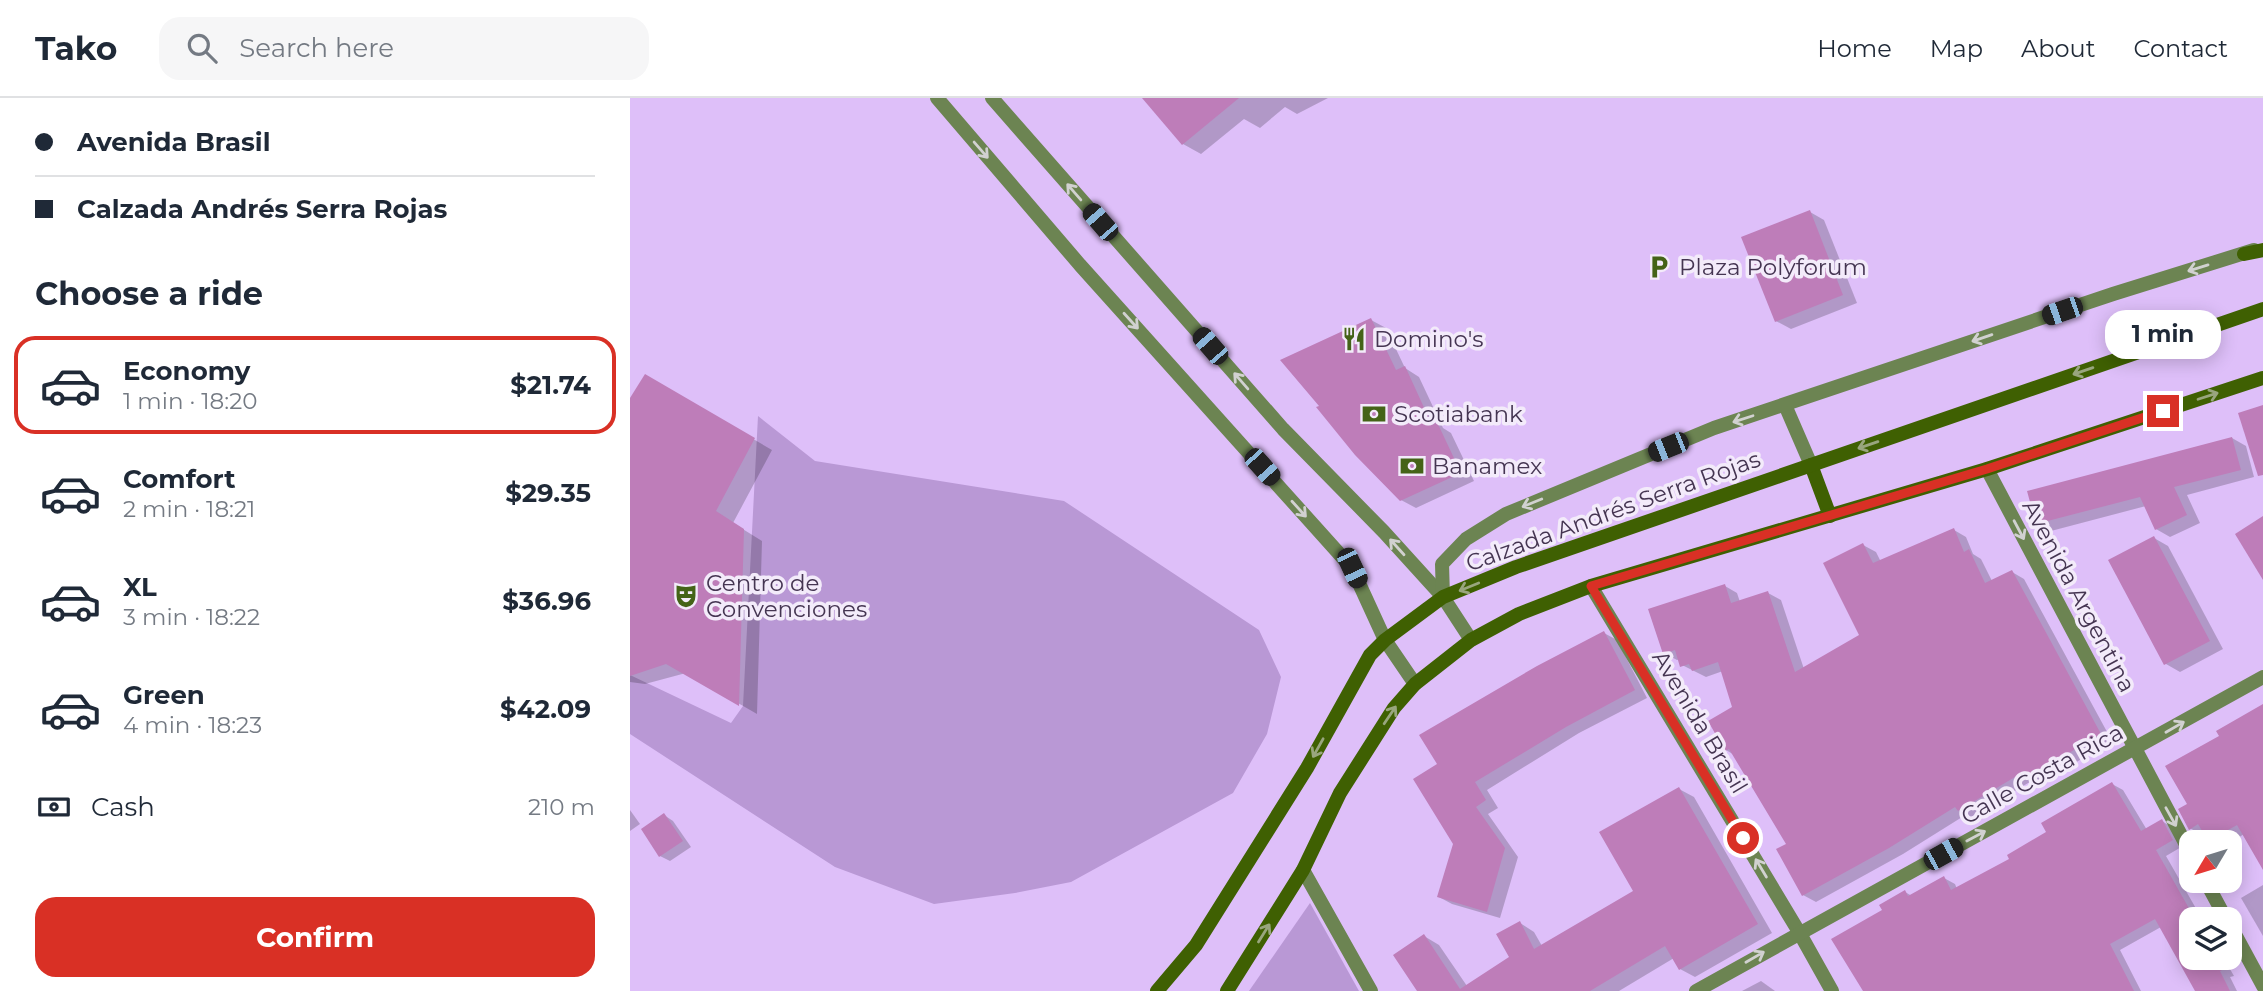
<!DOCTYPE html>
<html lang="en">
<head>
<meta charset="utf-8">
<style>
  body { margin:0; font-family:Montserrat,sans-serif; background:#f6f6f7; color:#1f2937; height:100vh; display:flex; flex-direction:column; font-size:26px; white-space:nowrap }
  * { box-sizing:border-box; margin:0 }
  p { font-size:23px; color:#747a83 }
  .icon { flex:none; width:38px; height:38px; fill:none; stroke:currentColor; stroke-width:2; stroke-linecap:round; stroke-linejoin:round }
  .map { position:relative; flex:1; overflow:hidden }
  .panel { display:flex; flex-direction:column; background:#fff; width:630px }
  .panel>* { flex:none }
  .banner { display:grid; align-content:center; height:154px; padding:0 35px; background:#fff }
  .needle { width:46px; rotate:232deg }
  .tools { position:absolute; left:1549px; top:732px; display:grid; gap:14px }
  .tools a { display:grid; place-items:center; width:63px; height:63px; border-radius:14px; background:#fff; box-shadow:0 4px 18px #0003; font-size:35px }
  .end { position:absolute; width:32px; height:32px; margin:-16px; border:9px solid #d93025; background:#fff; box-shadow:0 0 0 4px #fff }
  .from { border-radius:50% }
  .bubble { position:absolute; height:49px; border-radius:21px; background:#fff; box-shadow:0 4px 18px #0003; font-size:23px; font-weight:700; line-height:49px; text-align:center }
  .car { position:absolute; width:21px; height:42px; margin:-21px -10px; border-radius:9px; box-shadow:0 0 5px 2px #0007; background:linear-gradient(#222 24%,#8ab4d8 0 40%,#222 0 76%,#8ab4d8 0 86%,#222 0) }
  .banner b { display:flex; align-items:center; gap:24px; height:66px; font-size:26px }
  .banner b+b { border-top:2px solid #e0e1e3 }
  .banner i { width:18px; height:18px; background:#1f2937 }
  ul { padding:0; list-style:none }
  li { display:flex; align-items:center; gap:21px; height:98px; margin:0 14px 10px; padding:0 21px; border:4px solid transparent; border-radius:21px }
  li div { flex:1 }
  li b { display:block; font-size:26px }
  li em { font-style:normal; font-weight:700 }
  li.on { border-color:#d93025 }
  li>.icon { width:63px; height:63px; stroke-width:1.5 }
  h2 { padding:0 35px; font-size:32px; line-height:84px }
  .pay { display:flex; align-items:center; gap:18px; height:77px; padding:0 35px; font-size:26px }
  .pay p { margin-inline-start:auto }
  .action { display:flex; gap:14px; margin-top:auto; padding:14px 35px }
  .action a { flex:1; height:80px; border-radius:21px; background:#d93025; color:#fff; font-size:28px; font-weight:700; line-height:80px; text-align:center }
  header { display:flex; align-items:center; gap:42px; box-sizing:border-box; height:98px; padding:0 35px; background:#fff; border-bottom:2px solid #e0e1e3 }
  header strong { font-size:33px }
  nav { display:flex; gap:38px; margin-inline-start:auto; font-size:24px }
  .search { width:490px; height:63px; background:#f6f6f7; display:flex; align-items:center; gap:18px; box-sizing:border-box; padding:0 24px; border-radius:21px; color:#747a83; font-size:26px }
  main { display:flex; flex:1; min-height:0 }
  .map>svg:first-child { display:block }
</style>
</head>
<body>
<header>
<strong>Tako</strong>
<div class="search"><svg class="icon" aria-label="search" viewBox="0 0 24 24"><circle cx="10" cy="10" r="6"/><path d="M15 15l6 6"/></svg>Search here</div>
<nav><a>Home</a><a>Map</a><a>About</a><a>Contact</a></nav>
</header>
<main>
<section class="panel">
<div class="banner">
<b><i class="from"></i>Avenida Brasil</b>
<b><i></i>Calzada Andrés Serra Rojas</b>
</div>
<h2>Choose a ride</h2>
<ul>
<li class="on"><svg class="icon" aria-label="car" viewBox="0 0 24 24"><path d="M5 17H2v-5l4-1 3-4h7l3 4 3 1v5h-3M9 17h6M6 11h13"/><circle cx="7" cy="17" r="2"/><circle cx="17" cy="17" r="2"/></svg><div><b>Economy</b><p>1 min · 18:20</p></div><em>$21.74</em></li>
<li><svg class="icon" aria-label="car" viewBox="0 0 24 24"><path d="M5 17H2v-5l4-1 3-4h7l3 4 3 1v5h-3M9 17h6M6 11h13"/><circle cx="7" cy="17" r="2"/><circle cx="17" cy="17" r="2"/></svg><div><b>Comfort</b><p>2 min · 18:21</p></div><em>$29.35</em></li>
<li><svg class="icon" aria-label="car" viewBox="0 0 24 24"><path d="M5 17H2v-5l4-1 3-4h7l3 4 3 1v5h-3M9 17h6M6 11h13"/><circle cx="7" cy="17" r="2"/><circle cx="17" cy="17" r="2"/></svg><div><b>XL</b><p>3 min · 18:22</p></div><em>$36.96</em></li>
<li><svg class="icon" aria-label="car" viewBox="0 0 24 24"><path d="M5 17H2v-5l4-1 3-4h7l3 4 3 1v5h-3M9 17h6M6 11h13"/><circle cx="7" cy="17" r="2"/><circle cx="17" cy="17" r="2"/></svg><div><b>Green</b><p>4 min · 18:23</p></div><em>$42.09</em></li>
</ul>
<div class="pay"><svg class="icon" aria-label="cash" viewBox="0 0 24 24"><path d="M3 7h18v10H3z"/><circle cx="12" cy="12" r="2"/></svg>Cash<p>210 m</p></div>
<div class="action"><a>Confirm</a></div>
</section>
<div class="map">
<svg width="1633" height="893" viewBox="0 0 1633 893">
  <rect width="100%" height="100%" fill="#debff9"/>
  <g fill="#b998d5">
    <path d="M128,318L185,363L434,403L629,532L651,579L637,636L603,695L441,784L385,795L304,806L205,769L0,636V577L101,625L113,608Z"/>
    <path d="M680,805L729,893H619Z"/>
  </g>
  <g fill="#0003">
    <path d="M515,0H698L667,16L655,9L630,30L614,21L571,56L553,46Z"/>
    <path d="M1180,114L1194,122L1227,205L1161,231L1146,223Z"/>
    <path d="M741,222L756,230L775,270L789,279L813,330L821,335L844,383L786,410L771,402Z"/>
    <path d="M15,278L142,352L103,425L132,443L127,616L56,575L15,586L0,584V304Z"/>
    <path d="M1602,340L1616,348L1624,379L1557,397L1570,425L1540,439L1526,431L1516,408L1421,433L1407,425Z"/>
    <path d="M1324,432L1336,439L1343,456L1351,461L1362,483L1382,474L1394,481L1482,643L1411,685L1405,681L1341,719L1337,716L1273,756L1186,804L1173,797L1159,747L1106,658L1096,652L1104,610L1093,573L1076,579L1052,567L1050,561L1047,562L1034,555L1095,488L1107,495L1110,504L1138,495L1151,502L1174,571L1231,538L1233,447L1246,454L1251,464Z"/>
    <path d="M1524,440L1538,448L1593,551L1550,574L1536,566Z"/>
    <path d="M974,535L987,542L1017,600L949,635L857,692L868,710L858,716L888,759L870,820L822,806L809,799L825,746L809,666Z"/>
    <path d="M1633,608V769L1614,736L1600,745L1582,744L1576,736L1573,738L1560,730L1559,707L1591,639Z"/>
    <path d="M1482,686L1493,692L1517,732L1532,723L1543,730L1553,748L1536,758L1572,821H1561V859H1593L1604,878L1600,879L1607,893H1567L1531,829L1490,852L1511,893H1377L1373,887L1360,893H1235L1204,842L1255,813L1275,794L1282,798L1314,780L1325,786L1327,791L1382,761Z"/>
    <path d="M1049,691L1064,699L1142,835L1065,879L1050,871L1044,860L989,893H789L765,858L794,838L809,847L837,888L881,859L890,825L904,834L912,848L1006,794Z"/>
    <path d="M0,712L10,726L0,733Z"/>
    <path d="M34,717L43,723L61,749L40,763L30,758Z"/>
    <path d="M1633,787V838L1611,800Z"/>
    <path d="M1131,883L1145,893H1112Z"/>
  </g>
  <g fill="#be7db9">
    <path d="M512,0H609L552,47Z"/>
    <path d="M1180,112L1213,197L1145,224L1111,139Z"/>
    <path d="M741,220L766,272L775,268L802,327L807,324L831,375L770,403L725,357L686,309L689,308L650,262Z"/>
    <path d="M15,276L125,340L86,413L114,431L109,608L36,566L0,578V300Z"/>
    <path d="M1633,307V377L1628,378L1608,315Z"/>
    <path d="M1602,339L1611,372L1544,389L1557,417L1525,432L1510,399L1406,426L1397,393Z"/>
    <path d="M1633,418V482L1605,436Z"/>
    <path d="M1324,430L1334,454L1339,451L1355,485L1382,472L1471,636L1398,679L1395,673L1328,713L1325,709L1259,750L1172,798L1146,751L1156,746L1099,651L1095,653L1078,623L1102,609L1088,564L1062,573L1059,566L1050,569L1045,552L1033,556L1018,511L1095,486L1101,505L1138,493L1165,574L1229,537L1193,465L1233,445L1243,465Z"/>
    <path d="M1524,438L1580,543L1534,567L1478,462Z"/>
    <path d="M974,533L1005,592L936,629L845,684L856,702L846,709L875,750L857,814L807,799L823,746L783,681L807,666L789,637L907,568Z"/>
    <path d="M1633,606V772L1607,727L1578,743L1568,726L1559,732L1548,711L1557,706L1535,668L1589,638L1586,633Z"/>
    <path d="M1482,684L1511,733L1532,721L1543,742L1526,752L1565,821H1561V859H1587L1594,871L1590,873L1600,893H1565L1525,821L1480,846L1504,893H1233L1201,841L1252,812L1249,807L1275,792L1278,798L1314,778L1321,792L1379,761L1377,757L1416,734L1411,725Z"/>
    <path d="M1049,689L1128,826L1049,872L1035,848L960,893H787L763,857L794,836L830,891L879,859L866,836L890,823L904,851L1003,793L969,734Z"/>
    <path d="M34,715L53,743L29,759L11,731Z"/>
  </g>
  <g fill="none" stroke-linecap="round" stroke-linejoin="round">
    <g stroke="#6c8452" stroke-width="14">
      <path d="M307,0L450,167L722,470L755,542L785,586"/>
      <path d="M362,0L653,331L754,434L813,499L841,542"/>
      <path d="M1155,307L1181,367"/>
      <path d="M1357,371L1561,756"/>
      <path d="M961,488L1169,834L1202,893"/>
      <path d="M813,499L812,466L836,441L876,416L1084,330L1483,196L1624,152"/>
      <path d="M673,772L741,893"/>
      <path d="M1575,782L1596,821"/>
      <path d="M1600,827L1633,888"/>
      <path d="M1066,893L1633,579"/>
    </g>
    <g stroke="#3f6002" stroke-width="14">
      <path d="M1614,156L1633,152"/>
      <path d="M1181,367L1200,418"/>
      <path d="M527,893L566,847L677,670L740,557L755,542L813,499L886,469L1633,211"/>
      <path d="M597,893L673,772L710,695L764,610L785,586L841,542L889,516L961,488L1357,371L1633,280"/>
    </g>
  </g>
  <defs><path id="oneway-shaft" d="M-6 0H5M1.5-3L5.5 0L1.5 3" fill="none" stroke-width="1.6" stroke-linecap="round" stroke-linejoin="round" transform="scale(1.75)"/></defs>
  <g stroke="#d1d1d0">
    <use href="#oneway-shaft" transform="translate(351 52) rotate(49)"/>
    <use href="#oneway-shaft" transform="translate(444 94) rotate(-131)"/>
    <use href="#oneway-shaft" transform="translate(1568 170) rotate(163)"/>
    <use href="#oneway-shaft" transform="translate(501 223) rotate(48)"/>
    <use href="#oneway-shaft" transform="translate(1352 240) rotate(161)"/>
    <use href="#oneway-shaft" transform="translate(611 283) rotate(-131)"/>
    <use href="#oneway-shaft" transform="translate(1113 321) rotate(162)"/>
    <use href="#oneway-shaft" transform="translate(902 405) rotate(158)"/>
    <use href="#oneway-shaft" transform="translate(669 411) rotate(48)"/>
    <use href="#oneway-shaft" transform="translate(1389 432) rotate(62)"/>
    <use href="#oneway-shaft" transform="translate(767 449) rotate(-132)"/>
    <use href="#oneway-shaft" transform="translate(1545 629) rotate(-30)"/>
    <use href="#oneway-shaft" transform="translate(1541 719) rotate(61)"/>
    <use href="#oneway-shaft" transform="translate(1346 738) rotate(-28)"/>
    <use href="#oneway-shaft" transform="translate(1131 770) rotate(-121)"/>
    <use href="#oneway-shaft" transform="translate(1125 859) rotate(-30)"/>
  </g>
  <g stroke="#99a67e">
    <use href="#oneway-shaft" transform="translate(1453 273) rotate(161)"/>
    <use href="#oneway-shaft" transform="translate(1578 298) rotate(-18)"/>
    <use href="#oneway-shaft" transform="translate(1238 347) rotate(161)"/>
    <use href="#oneway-shaft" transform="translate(839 489) rotate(158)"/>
    <use href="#oneway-shaft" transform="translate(760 617) rotate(-56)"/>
    <use href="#oneway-shaft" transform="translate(688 650) rotate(119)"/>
    <use href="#oneway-shaft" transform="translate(634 835) rotate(-58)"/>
  </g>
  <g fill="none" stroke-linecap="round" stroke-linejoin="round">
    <path stroke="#d93025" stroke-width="9" d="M1113,740L961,488L1357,371L1533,313"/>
  </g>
  <defs>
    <g id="parking-bare" transform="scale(1.89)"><path d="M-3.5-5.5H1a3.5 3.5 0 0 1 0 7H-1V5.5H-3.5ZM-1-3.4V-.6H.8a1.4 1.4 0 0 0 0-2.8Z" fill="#446317" stroke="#f3ebfa" stroke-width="2.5" paint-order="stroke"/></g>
    <g id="restaurant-bare" transform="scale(1.89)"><path d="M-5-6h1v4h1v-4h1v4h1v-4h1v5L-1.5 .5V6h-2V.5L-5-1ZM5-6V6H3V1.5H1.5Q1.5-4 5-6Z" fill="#446317" stroke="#f3ebfa" stroke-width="2.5" paint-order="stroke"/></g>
    <g id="bank-bare" transform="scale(1.89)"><path d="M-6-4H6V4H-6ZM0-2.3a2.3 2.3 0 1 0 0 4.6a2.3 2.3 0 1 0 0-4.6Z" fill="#446317" stroke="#f3ebfa" stroke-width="2.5" paint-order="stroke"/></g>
    <g id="theatre-bare" transform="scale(1.89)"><path d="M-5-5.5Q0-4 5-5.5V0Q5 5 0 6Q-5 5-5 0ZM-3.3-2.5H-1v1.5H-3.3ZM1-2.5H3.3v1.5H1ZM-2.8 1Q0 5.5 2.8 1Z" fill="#446317" stroke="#f3ebfa" stroke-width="2.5" paint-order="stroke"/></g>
  </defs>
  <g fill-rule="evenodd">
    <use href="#parking-bare" x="1029" y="169"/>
    <use href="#restaurant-bare" x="724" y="241"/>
    <use href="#bank-bare" x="744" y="316"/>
    <use href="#bank-bare" x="782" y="368"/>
    <use href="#theatre-bare" x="56" y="498"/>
  </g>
  <g text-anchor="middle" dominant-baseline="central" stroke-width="7" stroke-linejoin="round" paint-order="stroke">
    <g font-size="23" fill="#453552" stroke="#f3ebfa" text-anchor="start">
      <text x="1049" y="169">Plaza Polyforum</text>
      <text x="744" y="241">Domino's</text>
      <text x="764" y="316">Scotiabank</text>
      <text x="802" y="368">Banamex</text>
      <text x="76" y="485">Centro de<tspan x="76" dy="26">Convenciones</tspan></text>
    </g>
    <g font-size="23" fill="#453552" stroke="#f3ebfa">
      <text transform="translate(983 413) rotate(-20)">Calzada Andrés Serra Rojas</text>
      <text transform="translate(1449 498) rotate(62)">Avenida Argentina</text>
      <text transform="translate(1070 624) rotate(59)">Avenida Brasil</text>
      <text transform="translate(1412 676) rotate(-29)">Calle Costa Rica</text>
    </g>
  </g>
</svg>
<div class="tools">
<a><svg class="needle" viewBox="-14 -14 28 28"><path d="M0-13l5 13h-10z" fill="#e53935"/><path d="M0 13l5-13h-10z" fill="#747a83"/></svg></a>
<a><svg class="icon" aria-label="layers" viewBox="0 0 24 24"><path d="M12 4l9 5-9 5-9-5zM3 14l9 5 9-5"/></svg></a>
</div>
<i class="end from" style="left:1113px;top:740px"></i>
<i class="end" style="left:1533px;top:313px"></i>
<div class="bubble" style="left:1475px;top:212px;width:116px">1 min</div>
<i class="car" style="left:470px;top:124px;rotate:319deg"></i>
<i class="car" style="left:1432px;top:213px;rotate:251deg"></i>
<i class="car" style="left:580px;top:248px;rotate:319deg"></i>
<i class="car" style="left:1038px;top:349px;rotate:248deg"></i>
<i class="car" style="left:632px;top:369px;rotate:138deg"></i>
<i class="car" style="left:722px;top:470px;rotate:155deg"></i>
<i class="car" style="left:1313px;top:756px;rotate:61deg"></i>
</div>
</main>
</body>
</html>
